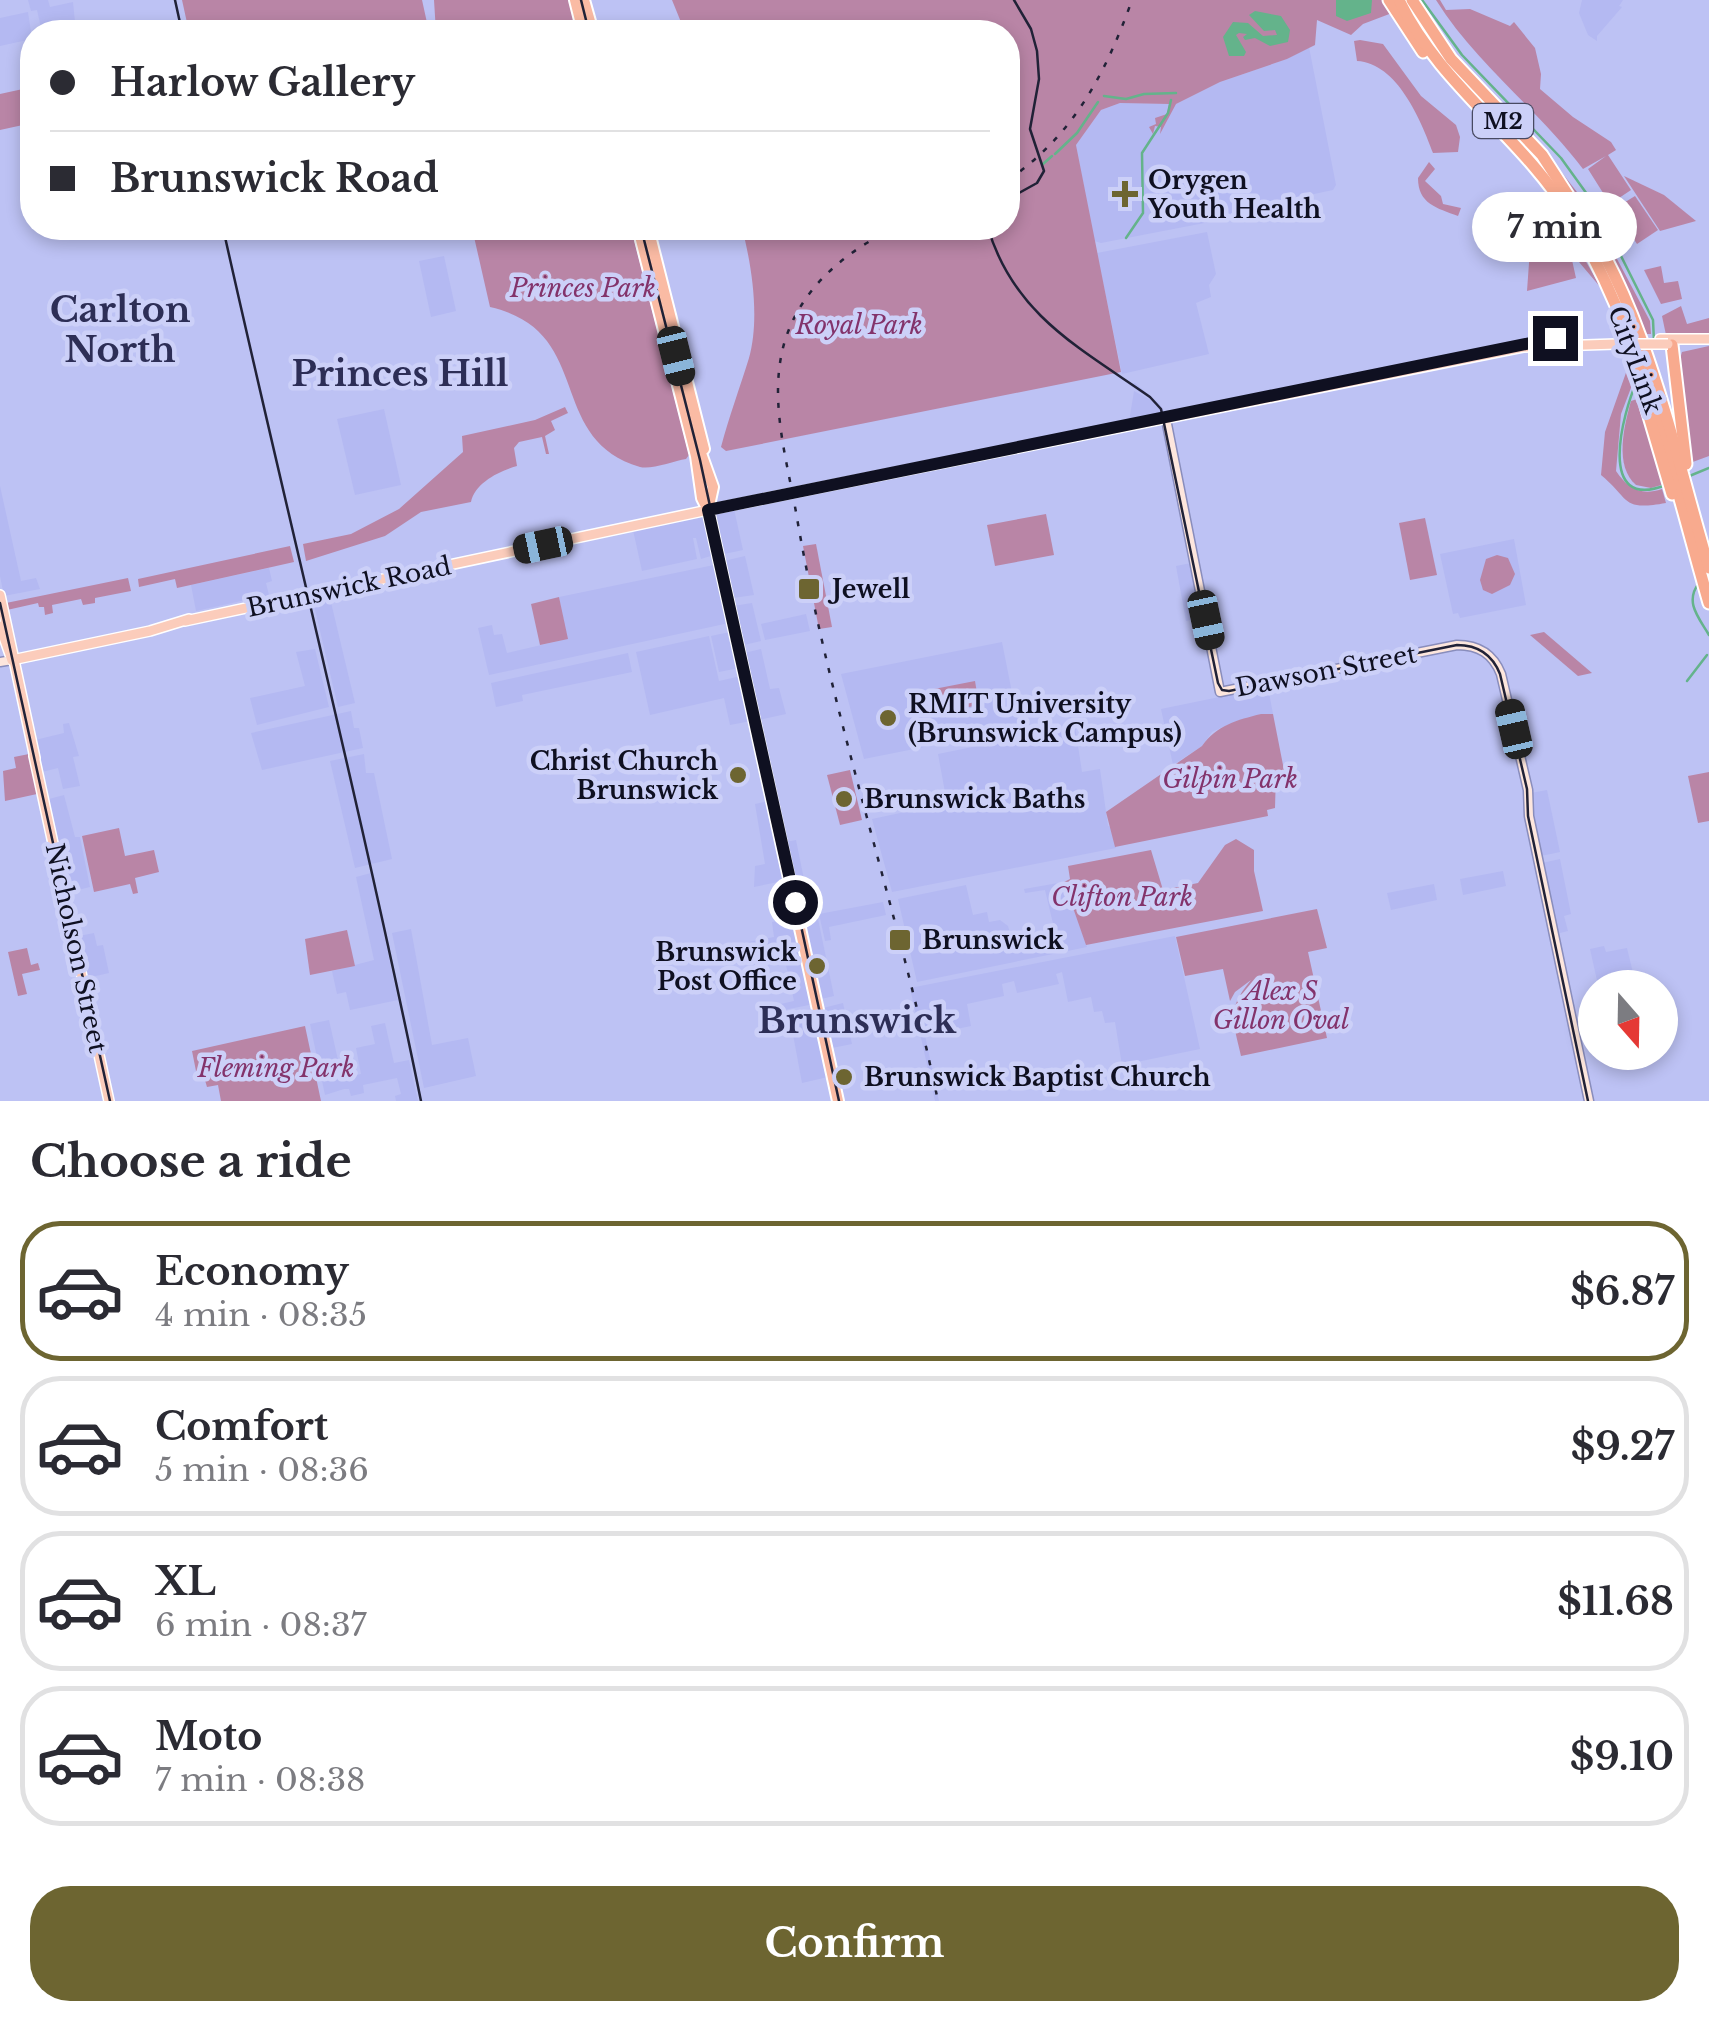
<!DOCTYPE html>
<html lang="en">
<head>
<meta charset="utf-8">
<style>
  body { margin:0; font-family:"Libre Baskerville",serif; background:#f7f7f7; color:#2b2b33; height:100vh; display:flex; flex-direction:column; font-size:38px; white-space:nowrap }
  * { box-sizing:border-box; margin:0 }
  p { font-size:32px; color:#7c7c81 }
  .icon { flex:none; width:55px; height:55px; fill:none; stroke:currentColor; stroke-width:2; stroke-linecap:round; stroke-linejoin:round }
  .map { position:relative; height:1101px; overflow:hidden }
  .details { display:flex; flex-direction:column; background:#fff; flex:1 }
  .details>* { flex:none }
  .guide { position:absolute; left:20px; top:20px; width:1000px; height:220px; border-radius:40px; box-shadow:0 5px 15px #0003; display:grid; align-content:center; height:220px; padding:0 30px; background:#fff }
  .needle { width:65px; rotate:160deg }
  .fabs { position:absolute; left:1578px; top:970px; display:grid; gap:20px }
  .fabs a { display:grid; place-items:center; width:100px; height:100px; border-radius:50%; background:#fff; box-shadow:0 5px 15px #0003; font-size:50px }
  .end { position:absolute; width:45px; height:45px; margin:-22px; border:12px solid #0f1021; background:#fff; box-shadow:0 0 0 5px #fff }
  .from { border-radius:50% }
  .bubble { position:absolute; height:70px; border-radius:35px; background:#fff; box-shadow:0 5px 15px #0003; font-size:32px; font-weight:700; line-height:70px; text-align:center }
  .car { position:absolute; width:30px; height:60px; margin:-30px -15px; border-radius:12px; box-shadow:0 0 8px 2px #0007; background:linear-gradient(#222 24%,#8ab4d8 0 40%,#222 0 76%,#8ab4d8 0 86%,#222 0) }
  .guide b { display:flex; align-items:center; gap:35px; height:95px; font-size:38px }
  .guide b+b { border-top:2px solid #e1e1e2 }
  .guide i { width:25px; height:25px; background:#2b2b33 }
  ul { padding:0; list-style:none }
  li { display:flex; align-items:center; gap:30px; height:140px; margin:0 20px 15px; padding:0 10px; border:5px solid #e1e1e2; border-radius:40px }
  li div { flex:1 }
  li b { display:block; font-size:38px }
  li em { font-style:normal; font-weight:700 }
  li.on { border-color:#6d6531 }
  li>.icon { width:90px; height:90px; stroke-width:1.5 }
  h2 { padding:0 30px; font-size:45px; line-height:120px }
  .primary-button { display:flex; gap:20px; margin-top:auto; padding:20px 30px }
  .primary-button a { flex:1; height:115px; border-radius:40px; background:#6d6531; color:#fff; font-size:40px; font-weight:700; line-height:115px; text-align:center }
  .map>svg:first-child { display:block }
</style>
</head>
<body>
<div class="map">
<svg width="1709" height="1101" viewBox="0 0 1709 1101">
  <rect width="100%" height="100%" fill="#bdc2f4"/>
  <g fill="#b4b9f2">
    <path d="M28,0H48L50,7L73,2L76,32H42L37,10L31,11Z"/>
    <path d="M1582,0H1623L1619,6L1622,7L1597,36V41L1588,35L1579,13Z"/>
    <path d="M28,12L32,39L0,46V18Z"/>
    <path d="M1309,47L1336,185L1333,190L1271,203L1246,215L1101,243L1094,241L1076,145L1101,110L1120,103L1176,104L1220,82L1287,59Z"/>
    <path d="M1207,232L1216,274L1209,285L1211,297L1196,303L1209,354L1122,374L1097,253Z"/>
    <path d="M444,256L456,311L431,317L419,261Z"/>
    <path d="M1135,383L1159,403L1166,414L1129,422L1134,391L1153,401L1128,384Z"/>
    <path d="M384,409L401,485L355,495L337,419Z"/>
    <path d="M0,486L21,581L36,578L40,589L4,596L0,576Z"/>
    <path d="M734,509L743,550L724,554L714,514Z"/>
    <path d="M702,516L714,555L701,559L696,538H693L697,559L642,571L633,530Z"/>
    <path d="M1514,539L1526,605L1460,618L1458,613L1453,614L1440,554Z"/>
    <path d="M745,556L754,595L733,598L724,561Z"/>
    <path d="M1191,563L1202,618L1186,621L1176,566Z"/>
    <path d="M714,565L729,623L489,675L478,628L492,625L494,635L502,634L507,653L567,639L559,597Z"/>
    <path d="M269,568L272,581L266,583L269,595L196,611L191,585Z"/>
    <path d="M329,594L355,703L338,707L312,597Z"/>
    <path d="M752,603L761,641L744,645L733,606Z"/>
    <path d="M806,614L810,631L765,640L761,624Z"/>
    <path d="M730,632L739,668L719,672L711,636Z"/>
    <path d="M709,636L719,681L741,676L751,721L730,725L724,698L650,715L636,652Z"/>
    <path d="M1002,642L1019,728L864,759L841,674Z"/>
    <path d="M315,649L329,707L257,725L250,698L305,686L296,652Z"/>
    <path d="M761,649L770,689L779,688L786,714L759,720L744,653Z"/>
    <path d="M628,653L632,672L522,695L523,701L496,707L491,683Z"/>
    <path d="M1268,687L1273,714H1261L1225,726L1212,732L1202,746L1173,765L1161,709Z"/>
    <path d="M351,711L354,728H359L363,748L262,770L251,733Z"/>
    <path d="M69,723L79,756L73,757L80,786L63,789L58,768L42,772L35,740L64,733L63,724Z"/>
    <path d="M1075,726L1082,772L1100,769L1108,826L1111,827L1116,848L892,892L872,819L947,803L938,754Z"/>
    <path d="M364,754L366,773H374L392,859L355,868L330,761Z"/>
    <path d="M1547,790L1560,852L1541,856L1531,793Z"/>
    <path d="M64,795L75,837H80L90,887L70,892L49,799Z"/>
    <path d="M769,801L794,914L786,916L778,882L754,887L755,866L765,864L755,804Z"/>
    <path d="M796,840L807,894H812L815,908L801,911L786,842Z"/>
    <path d="M1560,859L1571,914L1564,916L1568,931L1556,934L1542,863Z"/>
    <path d="M1503,871L1506,886L1463,895L1460,879Z"/>
    <path d="M371,873L398,1000L350,1010L346,992L337,994L332,971L374,960L356,877Z"/>
    <path d="M1064,882L1087,947L917,982L898,899L966,885L973,915L987,912L989,922L1000,920L1008,926L1012,940L1017,944L1056,936L1045,890L1025,893L1024,889Z"/>
    <path d="M1434,884L1437,900L1391,910L1387,893Z"/>
    <path d="M883,902L886,915L829,927L831,940L825,941L819,914Z"/>
    <path d="M817,914L834,996L821,999L803,917Z"/>
    <path d="M796,917L814,1004L764,1014L763,1008L794,1001L786,965L780,966L778,958L783,956L782,952L751,958L748,942L774,937L772,922Z"/>
    <path d="M411,929L432,1045L468,1038L476,1076L424,1088L392,933Z"/>
    <path d="M94,933L97,946L103,945L109,973L87,978L79,936Z"/>
    <path d="M1175,936L1200,1049L1122,1065L1115,1022L1105,1023L1102,1011L1094,1012L1091,997L1068,1002L1062,972L1056,974L1059,984L1017,993L1014,981L1002,984L1004,996L967,1004L971,1026L928,1035L920,1012L939,1101H935L910,988Z"/>
    <path d="M1604,946L1606,952L1627,948L1634,977L1598,985L1590,949Z"/>
    <path d="M843,1003L852,1044L832,1048L823,1008Z"/>
    <path d="M813,1008L828,1077L802,1083L789,1013Z"/>
    <path d="M329,1020L342,1078L361,1074L356,1048L375,1044L371,1026L385,1023L394,1063L409,1060L418,1101H396L395,1096L401,1094L397,1078L363,1085L364,1093L351,1096L349,1089H344L325,1095L310,1024Z"/>
  </g>
  <g fill="#b985a6">
    <path d="M182,0H422L429,32H189Z"/>
    <path d="M434,0H572L580,32H436Z"/>
    <path d="M672,0H1384L1392,13L1363,24L1351,35L1317,20L1315,45L1287,59L1220,82L1176,104L1160,134L1161,127L1155,126L1153,134L1149,127L1156,124L1155,118L1167,114L1169,104L1120,103L1101,110L1076,145L1121,372L726,451L721,447C729,417 740,387 749,358C760,319 752,266 742,228H1008V32H685Z"/>
    <path d="M1436,0H1440L1446,10L1470,9L1510,26L1514,22L1535,48L1541,74L1540,89L1573,117L1611,142L1616,150L1608,155L1631,190L1610,204L1588,169L1606,156L1583,169C1538,109 1476,64 1436,0Z"/>
    <path d="M1360,40L1383,44L1421,96L1456,125L1460,137L1458,152L1433,153C1421,120 1397,63 1357,61L1354,41Z"/>
    <path d="M32,87V123L0,130V94Z"/>
    <path d="M1531,133L1591,210L1650,321L1651,334H1644C1615,257 1581,202 1530,138Z"/>
    <path d="M1429,162L1435,169L1425,181L1441,196L1443,204L1461,208L1458,216C1437,208 1418,204 1418,178Z"/>
    <path d="M1624,176L1664,195L1696,221L1660,231Z"/>
    <path d="M1545,190L1601,288L1579,262L1573,240L1568,242L1576,278L1527,291L1531,235Z"/>
    <path d="M1635,196L1658,230L1637,244L1614,209Z"/>
    <path d="M472,228H631L689,455L686,459C674,461 651,470 640,467C544,438 596,331 490,307Z"/>
    <path d="M1661,266L1664,283L1678,281L1682,299L1661,304L1644,270Z"/>
    <path d="M1681,306L1687,324L1709,318V336L1666,335L1662,316Z"/>
    <path d="M1709,346V456L1690,463L1679,362L1682,352Z"/>
    <path d="M1628,367L1634,380L1621,414L1616,471C1628,489 1641,496 1662,489L1666,503C1621,511 1631,500 1601,475L1605,432Z"/>
    <path d="M1637,399L1665,484L1651,488L1636,485C1614,466 1624,426 1631,401Z"/>
    <path d="M565,407L568,413L551,421L555,430L545,436L549,454H546L542,437L519,442L514,448L517,466C499,471 475,483 471,502L421,512L385,536L306,561L303,544L351,534L399,509L463,452L462,436L535,420Z"/>
    <path d="M1046,514L1054,555L995,566L987,525Z"/>
    <path d="M1425,518L1437,575L1410,580L1399,523Z"/>
    <path d="M816,544L832,627L819,629L803,546Z"/>
    <path d="M290,546L294,562L177,588L175,579L139,587L138,579Z"/>
    <path d="M1497,555L1508,558L1515,574L1510,585L1492,594L1483,590L1480,580L1486,559Z"/>
    <path d="M128,578L131,591L95,598V603L83,605L81,599L52,605L53,613L45,615L44,607H39L38,603L7,610L6,603Z"/>
    <path d="M559,597L568,639L540,645L531,604Z"/>
    <path d="M1544,632L1592,673L1578,676L1530,635Z"/>
    <path d="M975,681L979,705L939,713L934,689Z"/>
    <path d="M1261,714H1273L1284,770L1276,772L1275,808L1267,810L1268,816L1115,847L1106,812L1202,746C1217,725 1237,720 1261,714Z"/>
    <path d="M29,754L37,794L5,801L3,771L16,768L14,757Z"/>
    <path d="M850,770L862,820L840,825L827,775Z"/>
    <path d="M1709,772V821L1698,823L1688,776Z"/>
    <path d="M119,828L125,856L154,850L159,872L135,878L138,893L133,894L130,884L94,892L82,836Z"/>
    <path d="M1236,839L1254,850V871L1263,911L1086,945L1064,882L1070,879L1068,866L1151,850L1163,890L1198,883L1225,845Z"/>
    <path d="M1317,909L1327,948L1308,952L1327,1038L1241,1056C1233,1020 1226,1010 1251,980L1235,992L1230,1001L1223,969L1185,976L1176,937Z"/>
    <path d="M347,930L355,966L310,975L305,939Z"/>
    <path d="M27,948L31,965L38,963L40,970L22,974L27,994L18,996L8,952Z"/>
    <path d="M305,1026L321,1101H221L218,1085L207,1087L202,1070L196,1071L192,1051Z"/>
  </g>
  <g fill="#64b38b">
    <path d="M1336,0H1372L1371,13L1347,21L1336,16Z"/>
    <path d="M1255,11L1281,16L1290,30L1288,42L1270,46L1255,38L1245,40L1243,37L1247,34L1239,33L1236,35L1246,52L1244,56H1229L1223,37L1233,22L1248,23L1263,36L1277,35L1275,30L1264,31L1249,15Z"/>
  </g>
  <g fill="none" stroke-linecap="round" stroke-linejoin="round">
    <g stroke="#64b38b" stroke-width="2.5">
      <path d="M1422,0L1462,55L1561,158L1597,208L1653,320L1654,342"/>
      <path d="M1104,96L1126,99L1144,94L1176,93"/>
      <path d="M1055,154L1077,133L1098,102"/>
      <path d="M1043,164L1052,156"/>
      <path d="M1126,238L1143,213L1142,153L1168,113L1171,100"/>
      <path d="M1637,381C1623,412 1595,513 1666,485"/>
      <path d="M1687,477L1709,468"/>
      <path d="M1699,583C1684,602 1699,618 1709,635"/>
      <path d="M1687,681L1707,655"/>
    </g>
    <g stroke="#898dbc" stroke-width="11">
      <g id="secondary">
        <path d="M1166,419L1220,692L1457,645C1479,645 1493,654 1501,674L1528,790L1529,816L1589,1101"/>
        <path d="M0,662L12,660"/>
      </g>
    </g>
    <g stroke="#fff" stroke-width="12">
      <g id="primary">
        <path d="M1660,339H1709"/>
        <path d="M0,595L35,758"/>
        <path d="M185,621L708,510L1523,347L1616,344"/>
        <path d="M0,626L12,660"/>
        <path d="M12,660L150,631L189,619"/>
        <path d="M34,756L109,1101"/>
      </g>
    </g>
    <g stroke="#fff" stroke-width="14">
      <g id="trunk">
        <path d="M575,0L583,32"/>
        <path d="M584,0L593,32"/>
        <path d="M638,228L696,456L702,498L708,510L838,1101"/>
        <path d="M648,228L704,449"/>
        <path d="M698,445L713,487L708,510"/>
      </g>
    </g>
    <g stroke="#fff" stroke-width="15">
      <g id="motorway">
        <path d="M1389,0L1423,52"/>
        <path d="M1399,0C1439,84 1522,137 1570,215C1642,334 1671,471 1709,603"/>
        <path d="M1412,0L1451,59L1542,155L1573,203"/>
        <path d="M1569,200C1644,297 1674,452 1709,568"/>
        <path d="M1672,345L1686,464"/>
        <path d="M1646,406L1672,494"/>
      </g>
    </g>
    <use href="#secondary" stroke="#fde6dd" stroke-width="8"/>
    <use href="#primary" stroke="#fbccbb" stroke-width="9"/>
    <use href="#trunk" stroke="#fabba4" stroke-width="10"/>
    <use href="#motorway" stroke="#f8aa8e" stroke-width="11"/>
    <g stroke="#212237" stroke-width="2.5">
      <path d="M175,0L182,32"/>
      <path d="M581,0L589,32"/>
      <path d="M1008,199L1037,183L1044,171L1030,129L1039,79L1037,51L1031,29L1014,0"/>
      <path d="M223,228C288,519 361,808 421,1101"/>
      <path d="M641,228L700,460L839,1101"/>
      <path d="M988,228C1014,315 1080,348 1150,397L1161,409L1218,683L1222,690L1229,691L1457,645C1478,645 1492,654 1500,674L1527,789L1528,816L1588,1101"/>
      <path d="M0,603L110,1101"/>
    </g>
    <g stroke="#212237" stroke-width="2.5" stroke-dasharray="5 10" stroke-linecap="butt">
      <path d="M1008,180C1073,136 1106,73 1132,0"/>
      <path d="M895,228C843,252 795,293 782,352C770,407 788,464 797,518C831,715 897,905 938,1101"/>
    </g>
    <g stroke="#fff" stroke-width="12" stroke-linecap="butt">
      <path id="primary-bridge" d="M1616,344H1668"/>
    </g>
    <use href="#primary-bridge" stroke="#fbccbb" stroke-width="9"/>
  </g>
  <g fill="none" stroke-linecap="round" stroke-linejoin="round">
    <path stroke="#0f1021" stroke-width="12" d="M795,902L708,510L1555,338"/>
  </g>
  <g fill="#6d6531" stroke="#ccd0f8" stroke-width="4">
    <path d="M1120 179h10v10h10v10h-10v10h-10v-10h-10v-10h10z"/>
    <rect x="797" y="577" width="24" height="24" rx="5"/>
    <circle cx="888" cy="718" r="10"/>
    <circle cx="738" cy="775" r="10"/>
    <circle cx="844" cy="799" r="10"/>
    <rect x="888" y="928" width="24" height="24" rx="5"/>
    <circle cx="817" cy="966" r="10"/>
    <circle cx="844" cy="1077" r="10"/>
  </g>
  <g text-anchor="middle" dominant-baseline="central" stroke-width="9" stroke-linejoin="round" paint-order="stroke">
    <rect fill="#ccd0f8" stroke="#484a62" stroke-width="2.5" x="1473" y="104" width="60" height="34" rx="8"/>
    <g font-size="22" font-weight="bold" fill="#0f1021">
      <text x="1503" y="121">M2</text>
    </g>
    <g font-size="25" font-weight="bold" fill="#0f1021" stroke="#ccd0f8" text-anchor="start">
      <text x="1148" y="180">Orygen<tspan x="1148" dy="29">Youth Health</tspan></text>
      <text x="832" y="589">Jewell</text>
      <text x="908" y="704">RMIT University<tspan x="908" dy="29">(Brunswick Campus)</tspan></text>
      <text x="718" y="761" text-anchor="end">Christ Church<tspan x="718" dy="29">Brunswick</tspan></text>
      <text x="864" y="799">Brunswick Baths</text>
      <text x="922" y="940">Brunswick</text>
      <text x="797" y="952" text-anchor="end">Brunswick<tspan x="797" dy="29">Post Office</tspan></text>
      <text x="864" y="1077">Brunswick Baptist Church</text>
    </g>
    <g font-size="25" font-style="italic" fill="#83336b" stroke="#ccd0f8">
      <text x="583" y="288">Princes Park</text>
      <text x="859" y="325">Royal Park</text>
      <text x="1230" y="779">Gilpin Park</text>
      <text x="1122" y="897">Clifton Park</text>
      <text x="1281" y="991">Alex S<tspan x="1281" dy="29">Gillon Oval</tspan></text>
      <text x="276" y="1068">Fleming Park</text>
    </g>
    <g font-size="25" fill="#0f1021" stroke="#ccd0f8">
      <text transform="translate(1635 360) rotate(70)">CityLink</text>
      <text transform="translate(349 587) rotate(-12)">Brunswick Road</text>
      <text transform="translate(1326 671) rotate(-11)">Dawson Street</text>
      <text transform="translate(76 948) rotate(78)">Nicholson Street</text>
    </g>
    <g font-size="35" font-weight="bold" fill="#2d2e56" stroke="#ccd0f8">
      <text x="120" y="309">Carlton<tspan x="120" dy="40">North</tspan></text>
      <text x="400" y="373">Princes Hill</text>
      <text x="857" y="1020">Brunswick</text>
    </g>
  </g>
</svg>
<div class="fabs">
<a><svg class="needle" viewBox="-14 -14 28 28"><path d="M0-13l5 13h-10z" fill="#e53935"/><path d="M0 13l5-13h-10z" fill="#7c7c81"/></svg></a>
</div>
<i class="end from" style="left:795px;top:902px"></i>
<i class="end" style="left:1555px;top:338px"></i>
<div class="bubble" style="left:1472px;top:192px;width:165px">7 min</div>
<i class="car" style="left:676px;top:356px;rotate:166deg"></i>
<i class="car" style="left:543px;top:545px;rotate:258deg"></i>
<i class="car" style="left:1206px;top:620px;rotate:168deg"></i>
<i class="car" style="left:1514px;top:729px;rotate:347deg"></i>
<div class="guide">
<b><i class="from"></i>Harlow Gallery</b>
<b><i></i>Brunswick Road</b>
</div>
</div>
<section class="details">
<h2>Choose a ride</h2>
<ul>
<li class="on"><svg class="icon" aria-label="car" viewBox="0 0 24 24"><path d="M5 17H2v-5l4-1 3-4h7l3 4 3 1v5h-3M9 17h6M6 11h13"/><circle cx="7" cy="17" r="2"/><circle cx="17" cy="17" r="2"/></svg><div><b>Economy</b><p>4 min · 08:35</p></div><em>$6.87</em></li>
<li><svg class="icon" aria-label="car" viewBox="0 0 24 24"><path d="M5 17H2v-5l4-1 3-4h7l3 4 3 1v5h-3M9 17h6M6 11h13"/><circle cx="7" cy="17" r="2"/><circle cx="17" cy="17" r="2"/></svg><div><b>Comfort</b><p>5 min · 08:36</p></div><em>$9.27</em></li>
<li><svg class="icon" aria-label="car" viewBox="0 0 24 24"><path d="M5 17H2v-5l4-1 3-4h7l3 4 3 1v5h-3M9 17h6M6 11h13"/><circle cx="7" cy="17" r="2"/><circle cx="17" cy="17" r="2"/></svg><div><b>XL</b><p>6 min · 08:37</p></div><em>$11.68</em></li>
<li><svg class="icon" aria-label="car" viewBox="0 0 24 24"><path d="M5 17H2v-5l4-1 3-4h7l3 4 3 1v5h-3M9 17h6M6 11h13"/><circle cx="7" cy="17" r="2"/><circle cx="17" cy="17" r="2"/></svg><div><b>Moto</b><p>7 min · 08:38</p></div><em>$9.10</em></li>
</ul>
<div class="primary-button"><a>Confirm</a></div>
</section>
</body>
</html>
